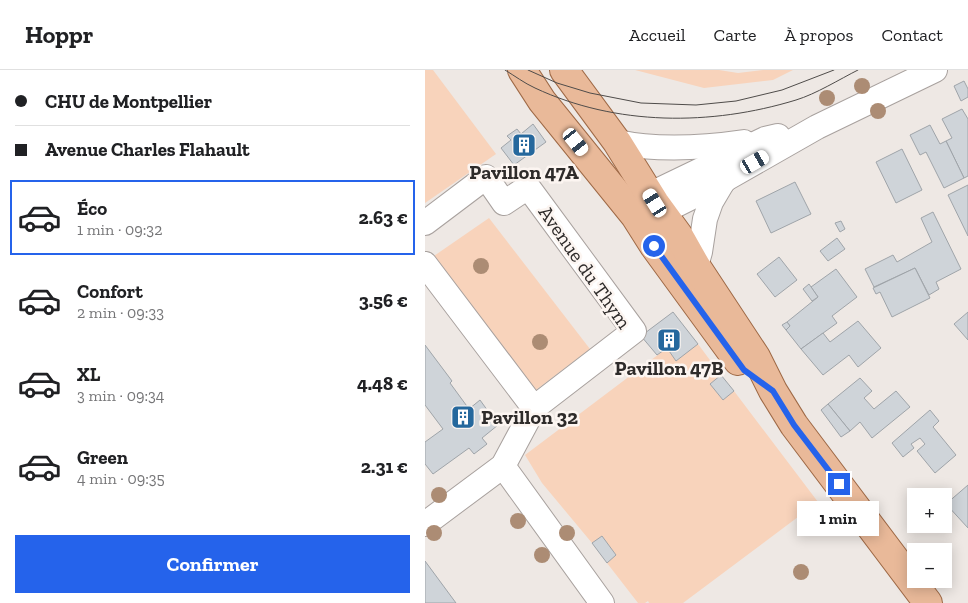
<!DOCTYPE html>
<html lang="fr">
<head>
<meta charset="utf-8">
<style>
  body { margin:0; font-family:"Zilla Slab",serif; background:#f2f2f2; color:#202124; height:100vh; display:flex; flex-direction:column; font-size:19px; white-space:nowrap }
  * { box-sizing:border-box; margin:0 }
  p { font-size:16px; color:#757577 }
  .icon { flex:none; width:28px; height:28px; fill:none; stroke:currentColor; stroke-width:2; stroke-linecap:round; stroke-linejoin:round }
  .map { position:relative; flex:1; overflow:hidden }
  .drawer { display:flex; flex-direction:column; background:#fff; width:425px }
  .drawer>* { flex:none }
  .banner { display:grid; align-content:center; height:110px; padding:0 15px; background:#fff }
  .tools { position:absolute; left:482px; top:418px; display:grid; gap:10px }
  .tools a { display:grid; place-items:center; width:45px; height:45px; border-radius:0px; background:#fff; box-shadow:0 2px 12px #0003; font-size:25px }
  .end { position:absolute; width:22px; height:22px; margin:-11px; border:6px solid #2563eb; background:#fff; box-shadow:0 0 0 2px #fff }
  .from { border-radius:50% }
  .bubble { position:absolute; height:35px; border-radius:0px; background:#fff; box-shadow:0 2px 12px #0003; font-size:16px; font-weight:800; line-height:35px; text-align:center }
  .car { position:absolute; width:15px; height:30px; margin:-15px -8px; border-radius:6px; box-shadow:0 0 4px 1px #0007; background:linear-gradient(#fff 24%,#345 0 40%,#fff 0 76%,#345 0 86%,#fff 0) }
  .banner b { display:flex; align-items:center; gap:18px; height:48px; font-size:19px }
  .banner b+b { border-top:1px solid #e0e0e0 }
  .banner i { width:12px; height:12px; background:#202124 }
  ul { padding:0; list-style:none }
  li { display:flex; align-items:center; gap:15px; height:75px; margin:0 10px 8px; padding:0 5px; border:2px solid transparent; border-radius:0px }
  li div { flex:1 }
  li b { display:block; font-size:19px }
  li em { font-style:normal; font-weight:800 }
  li.on { border-color:#2563eb }
  li>.icon { width:45px; height:45px; stroke-width:1.5 }
  .cta { display:flex; gap:10px; margin-top:auto; padding:10px 15px }
  .cta a { flex:1; height:58px; border-radius:0px; background:#2563eb; color:#fff; font-size:20px; font-weight:800; line-height:58px; text-align:center }
  header { display:flex; align-items:center; gap:30px; box-sizing:border-box; height:70px; padding:0 25px; background:#fff; border-bottom:1px solid #e0e0e0 }
  header strong { font-size:24px }
  nav { display:flex; gap:28px; margin-inline-start:auto; font-size:18px }
  main { display:flex; flex:1; min-height:0 }
  .map>svg:first-child { display:block }
</style>
</head>
<body>
<header>
<strong>Hoppr</strong>
<nav><a>Accueil</a><a>Carte</a><a>À propos</a><a>Contact</a></nav>
</header>
<main>
<section class="drawer">
<div class="banner">
<b><i class="from"></i>CHU de Montpellier</b>
<b><i></i>Avenue Charles Flahault</b>
</div>
<ul>
<li class="on"><svg class="icon" aria-label="car" viewBox="0 0 24 24"><path d="M5 17H2v-5l4-1 3-4h7l3 4 3 1v5h-3M9 17h6M6 11h13"/><circle cx="7" cy="17" r="2"/><circle cx="17" cy="17" r="2"/></svg><div><b>Éco</b><p>1 min · 09:32</p></div><em>2.63 €</em></li>
<li><svg class="icon" aria-label="car" viewBox="0 0 24 24"><path d="M5 17H2v-5l4-1 3-4h7l3 4 3 1v5h-3M9 17h6M6 11h13"/><circle cx="7" cy="17" r="2"/><circle cx="17" cy="17" r="2"/></svg><div><b>Confort</b><p>2 min · 09:33</p></div><em>3.56 €</em></li>
<li><svg class="icon" aria-label="car" viewBox="0 0 24 24"><path d="M5 17H2v-5l4-1 3-4h7l3 4 3 1v5h-3M9 17h6M6 11h13"/><circle cx="7" cy="17" r="2"/><circle cx="17" cy="17" r="2"/></svg><div><b>XL</b><p>3 min · 09:34</p></div><em>4.48 €</em></li>
<li><svg class="icon" aria-label="car" viewBox="0 0 24 24"><path d="M5 17H2v-5l4-1 3-4h7l3 4 3 1v5h-3M9 17h6M6 11h13"/><circle cx="7" cy="17" r="2"/><circle cx="17" cy="17" r="2"/></svg><div><b>Green</b><p>4 min · 09:35</p></div><em>2.31 €</em></li>
</ul>
<div class="cta"><a>Confirmer</a></div>
</section>
<div class="map">
<svg width="543" height="533" viewBox="0 0 543 533">
  <rect width="100%" height="100%" fill="#eee8e4"/>
  <g fill="#f8d3bb">
    <path d="M0,0H8L71,84L0,133Z"/>
    <path d="M210,0H294L313,3L338,0H368L348,10L279,18Z"/>
    <path d="M64,148L165,279L107,323L6,188Z"/>
    <path d="M273,274L296,305L285,314L298,330L309,321L393,432L258,533H224L223,531L220,533H213L182,493L191,485L177,467L167,473L117,413L100,385L242,278L251,290Z"/>
  </g>
  <g fill="#cfd4d9" stroke="#9fa4a9">
    <path d="M539,11L543,19V27L536,31L529,16Z"/>
    <path d="M537,39L543,49V106L539,108L521,71L527,68L517,49Z"/>
    <path d="M108,54L121,72L89,95L76,78L86,70L82,66L92,59L96,64Z"/>
    <path d="M505,55L515,74L521,71L539,108L519,118L501,82L495,85L485,65Z"/>
    <path d="M477,79L497,120L471,133L451,92Z"/>
    <path d="M370,112L386,144L346,163L331,131Z"/>
    <path d="M543,115V166L523,125Z"/>
    <path d="M508,142L536,199L511,212L514,219L504,225L490,198L449,217L440,199L468,185L472,192L507,172L496,148Z"/>
    <path d="M416,151L420,159L415,162L410,153Z"/>
    <path d="M412,168L420,179L403,191L395,181Z"/>
    <path d="M354,187L372,210L350,227L332,204Z"/>
    <path d="M490,198L505,228L467,247L455,222L451,224L448,218Z"/>
    <path d="M411,199L432,227L407,246L412,253L376,279L361,260L365,256L362,252L393,227L386,217Z"/>
    <path d="M384,214L393,227L387,231L378,219Z"/>
    <path d="M248,242L273,274L251,291L242,278L232,285L216,266Z"/>
    <path d="M543,242V270L529,254Z"/>
    <path d="M433,251L456,278L433,297L424,285L398,305L376,279L398,263L405,272Z"/>
    <path d="M362,252L365,256L361,260L357,255Z"/>
    <path d="M0,275L27,311L25,313L44,339L55,330L73,355L57,368L62,374L49,384L44,378L8,404L0,394V372L18,359L0,335Z"/>
    <path d="M296,305L309,321L298,330L285,314Z"/>
    <path d="M435,308L447,321L439,328L449,339L471,321L485,337L447,368L435,352L425,361L403,334Z"/>
    <path d="M403,334L425,361L416,367L396,340Z"/>
    <path d="M505,340L514,351L508,357L531,385L510,403L492,381L500,374L495,368L486,374L489,378L478,387L467,373Z"/>
    <path d="M543,415V458L521,434Z"/>
    <path d="M177,466L191,485L182,493L167,473Z"/>
    <path d="M0,491L31,533H0Z"/>
  </g>
  <g fill="none" stroke-linecap="round" stroke-linejoin="round">
    <g stroke="#a8a19e" stroke-width="26">
      <g id="minor">
        <path d="M192,72C233,81 278,78 319,72"/>
        <path d="M299,111L245,138L230,133L232,121L340,69L353,66"/>
        <path d="M0,153L61,107L79,133L103,117L209,261L109,338L0,194"/>
        <path d="M271,196L275,182L280,149L286,132L299,110L392,57L510,0"/>
        <path d="M78,396L177,533"/>
        <path d="M0,454L78,396L109,338"/>
      </g>
    </g>
    <g stroke="#9e6946" stroke-width="30">
      <g id="major">
        <path d="M97,0L117,31L210,146L229,176L313,291"/>
        <path d="M139,0L192,72L230,133L254,166L271,196L331,287L348,321L369,355L503,533"/>
      </g>
    </g>
    <use href="#minor" stroke="#fff" stroke-width="24"/>
    <use href="#major" stroke="#e9b999" stroke-width="28"/>
    <g stroke="#4f4c4a" stroke-width="1">
      <path d="M80,0C90,6 99,13 110,18C191,56 286,56 371,30C391,24 415,9 433,0"/>
      <path d="M103,0L132,13L165,23L216,33L271,35L311,31L357,20L409,0"/>
    </g>
  </g>
  <g fill="#ac8c74">
    <circle cx="437" cy="16" r="8"/>
    <circle cx="402" cy="28" r="8"/>
    <circle cx="453" cy="41" r="8"/>
    <circle cx="56" cy="196" r="8"/>
    <circle cx="115" cy="272" r="8"/>
    <circle cx="14" cy="425" r="8"/>
    <circle cx="93" cy="451" r="8"/>
    <circle cx="9" cy="463" r="8"/>
    <circle cx="142" cy="463" r="8"/>
    <circle cx="117" cy="485" r="8"/>
    <circle cx="376" cy="502" r="8"/>
  </g>
  <g fill="none" stroke-linecap="round" stroke-linejoin="round">
    <path stroke="#2563eb" stroke-width="6" d="M229,176L319,300L348,321L369,355L414,414"/>
  </g>
  <defs>
    <g id="building-square" transform="scale(1.25)"><rect x="-9" y="-9" width="18" height="18" rx="4" fill="#25689d" stroke="#fcf5f1"/><path d="M-4-6H4V6H1V3H-1V6H-4ZM-2.5-4.3h1.7v1.8h-1.7ZM.8-4.3h1.7v1.8H.8ZM-2.5-1h1.7V.8h-1.7ZM.8-1h1.7V.8H.8Z" fill="#fff"/></g>
  </defs>
  <g fill-rule="evenodd">
    <use href="#building-square" x="99" y="75"/>
    <use href="#building-square" x="244" y="270"/>
    <use href="#building-square" x="38" y="347"/>
  </g>
  <g text-anchor="middle" dominant-baseline="central" stroke-width="5" stroke-linejoin="round" paint-order="stroke">
    <g font-size="20" font-weight="bold" fill="#2e2b2a" stroke="#fcf5f1">
      <text x="99" y="102">Pavillon 47A</text>
      <text x="244" y="298">Pavillon 47B</text>
      <text x="56" y="347" text-anchor="start">Pavillon 32</text>
    </g>
    <g font-size="20" fill="#2e2b2a" stroke="#fcf5f1">
      <text transform="translate(160 197) rotate(55)">Avenue du Thym</text>
    </g>
  </g>
</svg>
<div class="tools">
<a>+</a>
<a>−</a>
</div>
<i class="end from" style="left:229px;top:176px"></i>
<i class="end" style="left:414px;top:414px"></i>
<div class="bubble" style="left:372px;top:431px;width:82px">1 min</div>
<i class="car" style="left:151px;top:72px;rotate:141deg"></i>
<i class="car" style="left:330px;top:92px;rotate:60deg"></i>
<i class="car" style="left:230px;top:133px;rotate:328deg"></i>
</div>
</main>
</body>
</html>
